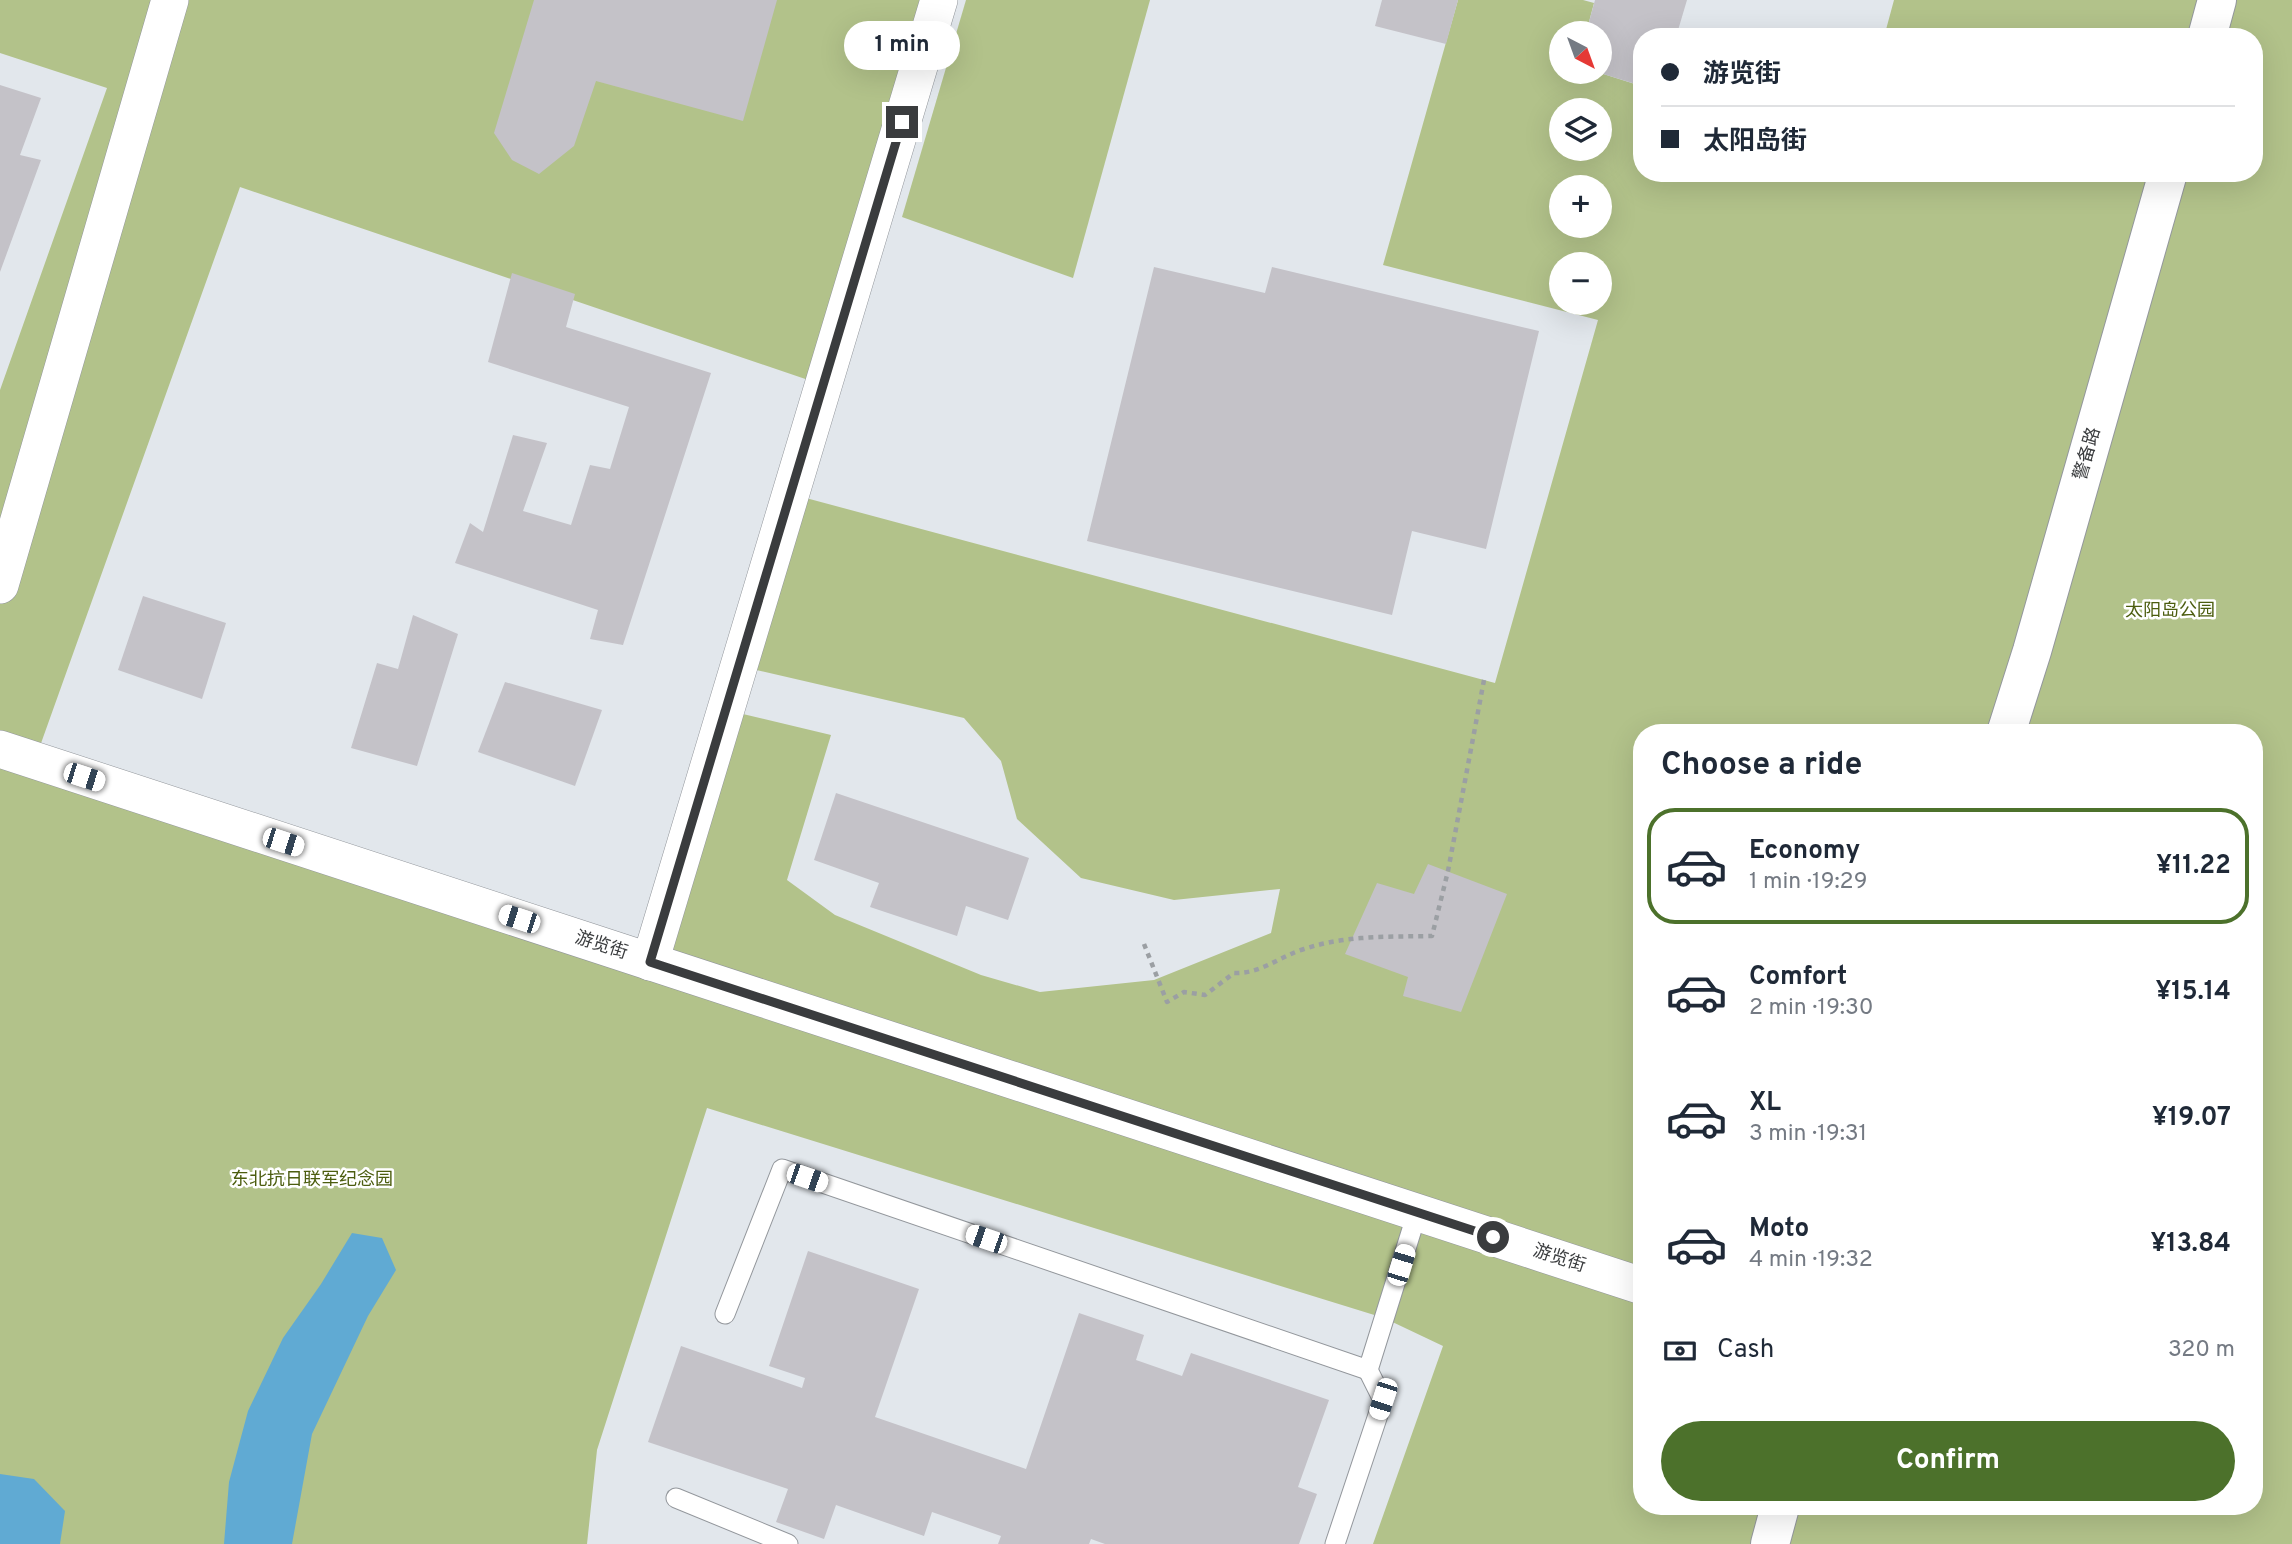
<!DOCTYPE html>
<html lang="en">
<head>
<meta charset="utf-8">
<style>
  body { margin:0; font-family:Overpass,"Noto Sans SC",sans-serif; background:#f2f2f3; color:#1f2937; height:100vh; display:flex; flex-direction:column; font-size:26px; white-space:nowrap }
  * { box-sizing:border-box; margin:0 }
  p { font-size:23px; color:#747a83 }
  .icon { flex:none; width:38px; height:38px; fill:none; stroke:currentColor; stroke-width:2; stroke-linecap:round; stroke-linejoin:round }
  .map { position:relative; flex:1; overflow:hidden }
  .panel { position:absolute; left:1633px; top:724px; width:630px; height:791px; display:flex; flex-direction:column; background:#fff; border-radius:28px; box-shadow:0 7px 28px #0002 }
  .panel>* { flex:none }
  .top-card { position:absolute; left:1633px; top:28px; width:630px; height:154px; border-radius:28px; box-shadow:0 7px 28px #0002; display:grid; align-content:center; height:154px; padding:0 28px; background:#fff }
  .needle { width:46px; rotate:139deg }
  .controls { position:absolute; left:1549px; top:21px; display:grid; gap:14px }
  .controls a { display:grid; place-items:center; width:63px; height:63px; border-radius:50%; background:#fff; box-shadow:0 7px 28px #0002; font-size:35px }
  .end { position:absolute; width:32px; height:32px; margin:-16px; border:9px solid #3a3c3e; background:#fff; box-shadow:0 0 0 4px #fff }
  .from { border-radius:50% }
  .bubble { position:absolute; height:49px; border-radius:24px; background:#fff; box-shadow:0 7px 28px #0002; font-size:23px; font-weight:700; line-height:49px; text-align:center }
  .car { position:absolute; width:21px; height:42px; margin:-21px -10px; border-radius:9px; box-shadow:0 0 5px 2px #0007; background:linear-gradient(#fff 24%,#345 0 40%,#fff 0 76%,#345 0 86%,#fff 0) }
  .top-card b { display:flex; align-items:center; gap:24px; height:66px; font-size:26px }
  .top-card b+b { border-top:2px solid #e0e1e3 }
  .top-card i { width:18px; height:18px; background:#1f2937 }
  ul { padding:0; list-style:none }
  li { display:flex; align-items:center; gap:21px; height:116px; margin:0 14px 10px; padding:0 14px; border:4px solid transparent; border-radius:28px }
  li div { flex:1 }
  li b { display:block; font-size:26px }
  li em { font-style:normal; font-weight:700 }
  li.on { border-color:#4c712b }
  li>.icon { width:63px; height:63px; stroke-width:1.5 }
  h2 { padding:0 28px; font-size:32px; line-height:84px }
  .pay { display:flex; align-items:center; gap:18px; height:77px; padding:0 28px; font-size:26px }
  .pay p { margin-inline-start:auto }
  .button { display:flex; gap:14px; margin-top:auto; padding:14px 28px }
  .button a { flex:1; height:80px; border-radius:42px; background:#4c712b; color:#fff; font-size:28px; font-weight:700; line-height:80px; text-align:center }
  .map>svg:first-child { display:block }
</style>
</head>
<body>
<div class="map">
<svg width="2292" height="1544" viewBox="0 0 2292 1544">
  <rect width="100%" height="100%" fill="#e2e7ec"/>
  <g fill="#b2c28a" fill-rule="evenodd">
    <path d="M0,0H939L823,385L240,187L35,760L650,962L726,710L831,735L787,880L835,915L981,975L1040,992L1154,980L1271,933L1280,889L1174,900L1081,878L1017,819L1001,761L964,718L739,666L791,494L1495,683L1598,320L1383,265L1458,0H1583L1594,3L1586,33H1561V72H1597L1641,86L1642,173H2254V37H1884L1894,0H2292V1544H1779L1790,1507H2254V733H1642V1507H1779L1768,1544H1373L1443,1346L1384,1318L707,1108L597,1450L587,1544H0V390L107,88L0,53ZM1561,110H1600V149H1561ZM1561,187H1600V226H1561ZM1561,264H1600V303H1561Z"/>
    <path d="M966,0H1150L1073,278L902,217Z"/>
  </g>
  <g fill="#60aad3">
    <path d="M352,1233L382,1238L396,1270L368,1316L312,1434L292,1544H224L229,1482L248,1411L283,1338L321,1284Z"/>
    <path d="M0,1474L34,1479L65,1511L60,1544H0Z"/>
  </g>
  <g fill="#c4c2c8">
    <path d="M534,0H777L743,121L596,81L574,146L539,174L512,160L494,133Z"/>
    <path d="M1382,0H1458L1446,44L1375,26Z"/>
    <path d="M1595,0H1687L1676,37H1642V86L1600,73V33H1586Z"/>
    <path d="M0,85L41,98L20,155L41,160L0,272Z"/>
    <path d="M1154,267L1265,293L1272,267L1539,331L1486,549L1412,531L1392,615L1087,541Z"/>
    <path d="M512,273L575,294L566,327L711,373L623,645L590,639L598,610L455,563L470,523L483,532L513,435L547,443L523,511L571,525L590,465L610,469L629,407L488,362Z"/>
    <path d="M143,596L226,623L202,699L118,670Z"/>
    <path d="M413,615L458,634L417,766L351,748L377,663L398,669Z"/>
    <path d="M505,682L602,710L575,786L478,752Z"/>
    <path d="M836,793L1029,858L1008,920L966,906L957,936L870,907L879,883L814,860Z"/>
    <path d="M1428,864L1507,894L1461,1012L1403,996L1408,977L1345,954L1377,883L1414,894Z"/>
    <path d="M808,1251L919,1289L875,1417L1026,1469L1079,1313L1144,1335L1136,1360L1182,1376L1191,1353L1329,1400L1298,1487L1317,1494L1299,1544H1105L1091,1539L1089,1544H998L1001,1536L932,1512L924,1536L836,1505L824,1539L776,1522L788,1489L648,1442L681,1346L802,1388L805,1378L769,1366Z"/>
  </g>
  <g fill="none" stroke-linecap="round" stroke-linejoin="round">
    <g stroke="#93979c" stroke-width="21">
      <g id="service">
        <path d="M725,1314L782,1169L1368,1370L1417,1213"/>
        <path d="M676,1498L788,1544"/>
        <path d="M1335,1544L1383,1400L1368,1370"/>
      </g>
    </g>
    <g stroke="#93979c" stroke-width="38">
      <g id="minor">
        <path d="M0,585L170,0"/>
        <path d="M0,749L1642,1286"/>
        <path d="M650,962L939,0"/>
      </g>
    </g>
    <g stroke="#93979c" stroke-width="40">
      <g id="tertiary">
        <path d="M2207,37L2217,0"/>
        <path d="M2006,733L2032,651L2168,173"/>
        <path d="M1770,1544L1780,1507"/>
      </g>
    </g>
    <path stroke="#9b9fa3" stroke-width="4.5" stroke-dasharray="5 5" stroke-linecap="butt" d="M1144,944L1167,1002L1184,992L1205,995L1234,973C1261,974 1278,957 1304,949C1347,935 1387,937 1432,936L1448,871L1484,680"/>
    <use href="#service" stroke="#fff" stroke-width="19"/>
    <use href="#minor" stroke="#fff" stroke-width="37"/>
    <use href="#tertiary" stroke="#fff" stroke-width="38"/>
  </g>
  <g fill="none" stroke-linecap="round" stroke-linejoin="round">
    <path stroke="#3a3c3e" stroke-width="9" d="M902,122L650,962L1493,1237"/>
  </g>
  <g text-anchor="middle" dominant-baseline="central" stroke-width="5" stroke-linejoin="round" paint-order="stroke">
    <g font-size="18" fill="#3a3c3e" stroke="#fff">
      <text transform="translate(2088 454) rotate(-74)">警备路</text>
      <text transform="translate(601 946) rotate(18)">游览街</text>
      <text transform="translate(1559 1259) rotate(18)">游览街</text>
    </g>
    <g font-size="18" fill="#4c5d0f" stroke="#fff">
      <text x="2170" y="611">太阳岛公园</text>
      <text x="312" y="1180">东北抗日联军纪念园</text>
    </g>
  </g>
</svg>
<div class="controls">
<a><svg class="needle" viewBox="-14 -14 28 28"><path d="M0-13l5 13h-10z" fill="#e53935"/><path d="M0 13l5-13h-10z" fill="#747a83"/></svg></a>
<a><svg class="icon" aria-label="layers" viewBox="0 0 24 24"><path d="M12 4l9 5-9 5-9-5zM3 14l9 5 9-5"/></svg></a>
<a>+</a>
<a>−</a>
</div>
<i class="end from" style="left:1493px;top:1237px"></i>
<i class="end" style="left:902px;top:122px"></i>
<div class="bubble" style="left:844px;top:21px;width:116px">1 min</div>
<i class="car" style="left:84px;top:777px;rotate:108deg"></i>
<i class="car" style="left:283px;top:842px;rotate:108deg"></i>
<i class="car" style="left:519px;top:919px;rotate:288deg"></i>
<i class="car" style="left:807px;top:1178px;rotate:109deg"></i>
<i class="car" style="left:986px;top:1239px;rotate:289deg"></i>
<i class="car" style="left:1401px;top:1265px;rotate:17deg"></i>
<i class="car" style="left:1383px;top:1399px;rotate:198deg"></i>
<div class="top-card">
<b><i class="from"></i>游览街</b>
<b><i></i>太阳岛街</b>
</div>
<section class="panel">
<h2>Choose a ride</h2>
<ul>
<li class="on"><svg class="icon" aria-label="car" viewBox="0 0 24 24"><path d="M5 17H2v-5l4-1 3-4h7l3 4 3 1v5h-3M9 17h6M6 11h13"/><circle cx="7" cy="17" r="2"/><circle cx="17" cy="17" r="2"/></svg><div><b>Economy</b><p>1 min · 19:29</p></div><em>¥11.22</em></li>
<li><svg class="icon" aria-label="car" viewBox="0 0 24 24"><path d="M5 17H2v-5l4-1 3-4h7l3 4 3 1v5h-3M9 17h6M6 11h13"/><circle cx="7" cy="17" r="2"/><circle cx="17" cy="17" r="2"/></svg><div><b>Comfort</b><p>2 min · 19:30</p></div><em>¥15.14</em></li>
<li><svg class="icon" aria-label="car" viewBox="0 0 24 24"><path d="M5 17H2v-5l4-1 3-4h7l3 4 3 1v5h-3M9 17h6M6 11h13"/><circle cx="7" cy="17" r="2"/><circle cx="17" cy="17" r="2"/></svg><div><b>XL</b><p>3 min · 19:31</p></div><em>¥19.07</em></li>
<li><svg class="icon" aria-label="car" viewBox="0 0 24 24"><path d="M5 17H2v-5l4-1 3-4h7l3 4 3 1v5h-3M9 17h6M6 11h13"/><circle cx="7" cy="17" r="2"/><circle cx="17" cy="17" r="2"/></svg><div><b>Moto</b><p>4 min · 19:32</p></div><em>¥13.84</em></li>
</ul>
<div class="pay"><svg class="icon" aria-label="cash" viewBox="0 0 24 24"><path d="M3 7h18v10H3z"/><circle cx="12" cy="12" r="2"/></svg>Cash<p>320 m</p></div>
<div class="button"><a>Confirm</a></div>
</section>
</div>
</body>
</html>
